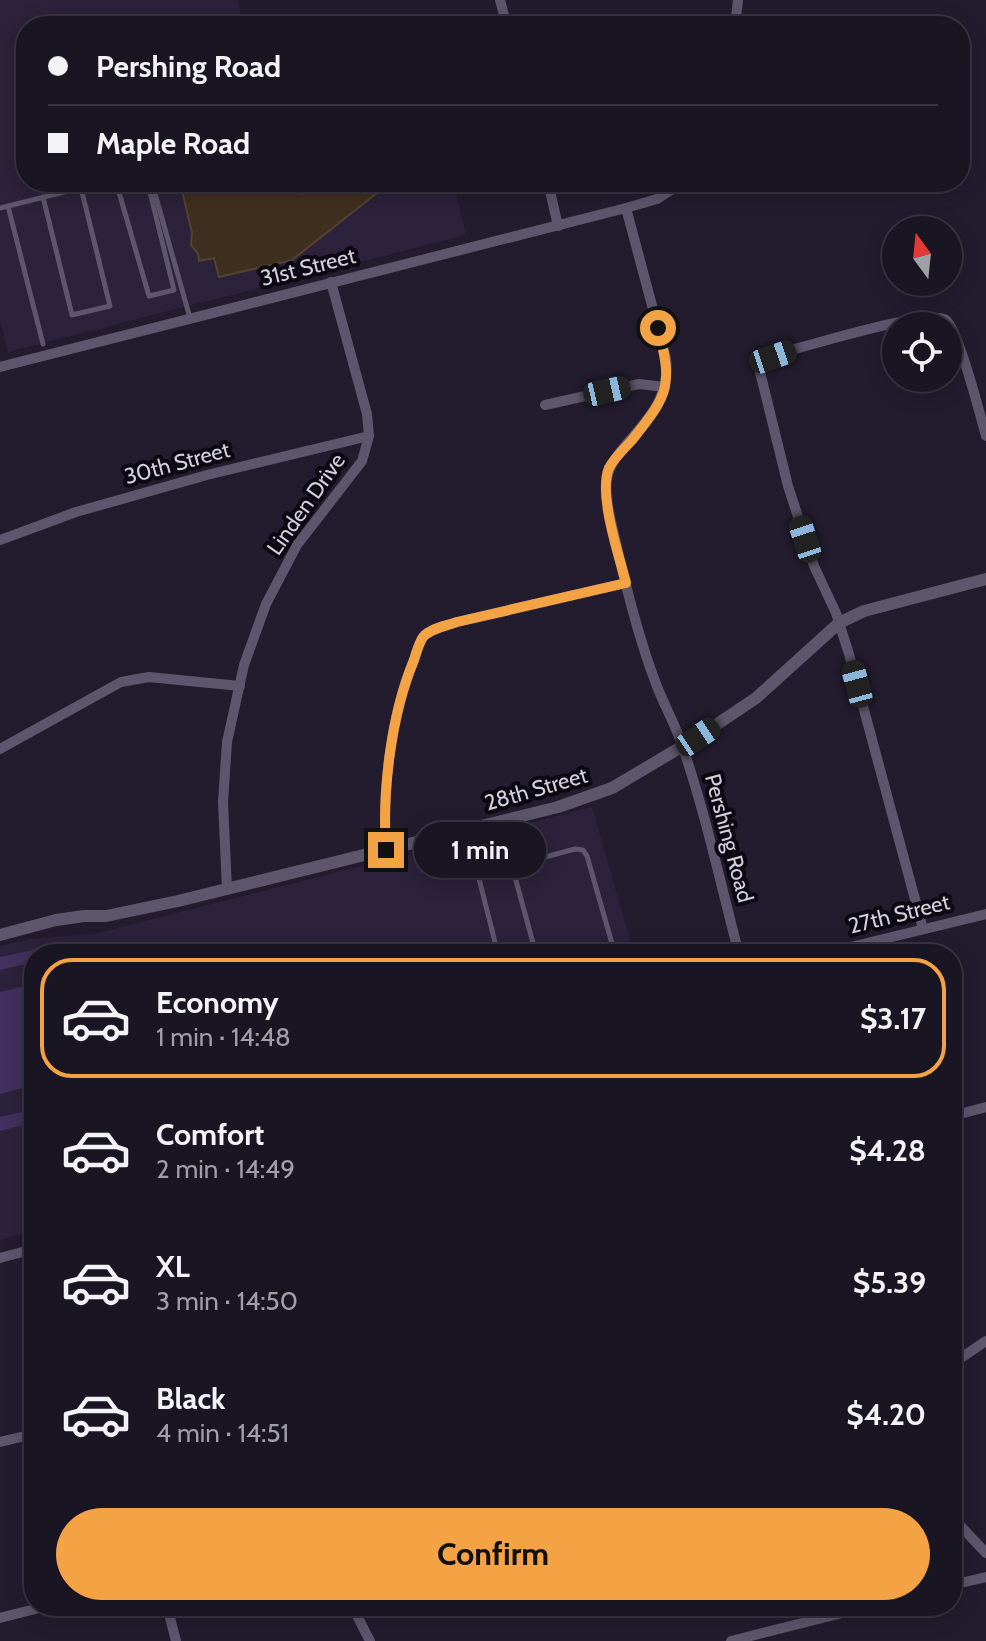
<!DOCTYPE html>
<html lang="en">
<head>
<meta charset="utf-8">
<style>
  body { margin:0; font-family:Cabin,sans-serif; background:#231e2b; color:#f1f3f6; height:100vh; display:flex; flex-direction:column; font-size:30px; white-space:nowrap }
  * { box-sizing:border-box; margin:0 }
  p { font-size:26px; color:#9f9fa6 }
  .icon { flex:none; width:44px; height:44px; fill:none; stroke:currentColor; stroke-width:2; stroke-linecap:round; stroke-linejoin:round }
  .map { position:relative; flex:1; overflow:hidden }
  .sheet { position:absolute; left:24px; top:944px; width:938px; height:672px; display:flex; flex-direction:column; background:#1a1523; border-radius:32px; box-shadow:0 4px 20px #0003,0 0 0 2px #383441 }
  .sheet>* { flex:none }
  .banner { position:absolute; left:16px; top:16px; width:954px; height:176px; border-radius:32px; box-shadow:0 4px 20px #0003,0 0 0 2px #383441; display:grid; align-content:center; height:176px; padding:0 32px; background:#1a1523 }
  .needle { width:52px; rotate:345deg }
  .buttons { position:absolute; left:882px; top:216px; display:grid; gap:16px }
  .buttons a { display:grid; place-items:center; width:80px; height:80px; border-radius:50%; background:#1a1523; box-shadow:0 4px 20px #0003,0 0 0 2px #383441; font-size:40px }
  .end { position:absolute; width:36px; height:36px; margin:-18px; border:10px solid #f4a344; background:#111; box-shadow:0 0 0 4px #111 }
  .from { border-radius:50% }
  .bubble { position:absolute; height:56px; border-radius:28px; background:#1a1523; box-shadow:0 4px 20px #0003,0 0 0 2px #383441; font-size:26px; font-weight:800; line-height:56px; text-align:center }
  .car { position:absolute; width:24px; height:48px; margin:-24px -12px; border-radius:10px; box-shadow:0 0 6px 2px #0007; background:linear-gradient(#222 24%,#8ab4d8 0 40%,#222 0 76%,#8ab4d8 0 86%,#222 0) }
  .banner b { display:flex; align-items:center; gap:28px; height:76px; font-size:30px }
  .banner b+b { border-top:2px solid #383441 }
  .banner i { width:20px; height:20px; background:#f1f3f6 }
  ul { padding:14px 0 0; list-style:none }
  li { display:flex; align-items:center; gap:24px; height:120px; margin:0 16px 12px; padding:0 16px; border:4px solid transparent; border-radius:32px }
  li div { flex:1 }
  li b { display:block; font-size:30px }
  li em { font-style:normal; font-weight:800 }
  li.selected { border-color:#f4a344 }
  li>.icon { width:72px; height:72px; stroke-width:1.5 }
  .action { display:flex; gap:16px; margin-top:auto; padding:16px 32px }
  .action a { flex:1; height:92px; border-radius:48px; background:#f4a344; color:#111; font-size:32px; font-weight:800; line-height:92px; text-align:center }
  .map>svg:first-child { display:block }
</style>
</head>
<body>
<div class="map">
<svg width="986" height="1641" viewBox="0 0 986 1641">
  <rect width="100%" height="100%" fill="#231c2f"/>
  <g fill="#2c223b">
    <path d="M0,0H237L244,26H26V182H453L466,235L8,352L0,320Z"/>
    <path d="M592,807L634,954H34V1231L0,1240V946L30,939L95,934Z"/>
  </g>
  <g fill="#42305e">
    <path d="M51,948L75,954H34V962L0,970V957L38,949Z"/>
    <path d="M34,984V1085L0,1094V992Z"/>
    <path d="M34,1109V1122L0,1131V1117Z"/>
  </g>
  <path fill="#3f2f1e" stroke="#544332" stroke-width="2" d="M180,182H271L273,191L298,186L302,194L317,182H391L292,260L219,277L214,258L199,261L198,254L191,245L192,233Z"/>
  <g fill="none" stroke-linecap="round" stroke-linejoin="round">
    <g stroke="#5e566c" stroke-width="5">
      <path d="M116,182L149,296L174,290L148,184L152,183"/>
      <path d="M152,183L190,318"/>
      <path d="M43,197L72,315L110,306L81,188"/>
      <path d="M8,206L43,344"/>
      <path d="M0,208L104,182"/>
      <path d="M467,831L498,954"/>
      <path d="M512,866L536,954"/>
      <path d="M478,875L575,849L583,850L587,856L615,954"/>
    </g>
    <g stroke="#5e566c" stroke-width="10">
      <path d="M500,0L507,26"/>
      <path d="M735,26L738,0"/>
      <path d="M548,182L558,226"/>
      <path d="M683,182L657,199L626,208L666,358C673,423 608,440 606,486C606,508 614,531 618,552C628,595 639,639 655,681C663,704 676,725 683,748C706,815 721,886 739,954"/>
      <path d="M0,367L626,208"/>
      <path d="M545,405L639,384L665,387"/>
      <path d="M0,540L76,512L207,475L369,436"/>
      <path d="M0,749L121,682L149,677L240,686"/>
      <path d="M386,850C382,791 391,715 414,660C417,653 419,643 423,637C431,628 446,626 457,622L626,583"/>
      <path d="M227,889L223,802L227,742L244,665L266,604L297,545L362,461L369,436L367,414L331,282"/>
      <path d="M923,929L849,654L836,613L814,566L788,486L760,372L773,357L791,350C815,344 931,308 946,320C959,331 980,415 986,436"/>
      <path d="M822,954L986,914"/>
      <path d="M952,1116L986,1107"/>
      <path d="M0,1258L34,1249"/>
      <path d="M952,1364L986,1341"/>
      <path d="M0,1442L34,1434"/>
      <path d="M952,1517L986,1553"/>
      <path d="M952,1585L986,1577"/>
      <path d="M167,1606L176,1641"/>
      <path d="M352,1606L370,1641"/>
      <path d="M0,1618L47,1606"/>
      <path d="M731,1641L870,1606"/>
    </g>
    <path stroke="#5e566c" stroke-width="12" d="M0,935L56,920L84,916H106L178,901L558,807L612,788L698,737L756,698L839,623L864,611L986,579"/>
  </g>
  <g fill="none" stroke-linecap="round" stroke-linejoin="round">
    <path stroke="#f4a344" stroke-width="10" d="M386,850C382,791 391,715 414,660C416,653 419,643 423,637C431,628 446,626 457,622L626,583C619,555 598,495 609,468C614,458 625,448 632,440C669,394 673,386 658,328"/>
  </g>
  <g text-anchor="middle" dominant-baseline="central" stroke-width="8" stroke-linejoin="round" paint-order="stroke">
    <g font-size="22" fill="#d3cfdc" stroke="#0b0811">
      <text transform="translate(308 267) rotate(-14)">31st Street</text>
      <text transform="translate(177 463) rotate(-15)">30th Street</text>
      <text transform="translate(306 504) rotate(-55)">Linden Drive</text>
      <text transform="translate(536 789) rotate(-16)">28th Street</text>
      <text transform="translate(729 838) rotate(75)">Pershing Road</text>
      <text transform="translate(899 914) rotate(-14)">27th Street</text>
    </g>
  </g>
</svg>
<div class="buttons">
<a><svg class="needle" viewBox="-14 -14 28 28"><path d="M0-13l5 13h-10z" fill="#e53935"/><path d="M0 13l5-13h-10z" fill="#9f9fa6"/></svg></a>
<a><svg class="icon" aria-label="locate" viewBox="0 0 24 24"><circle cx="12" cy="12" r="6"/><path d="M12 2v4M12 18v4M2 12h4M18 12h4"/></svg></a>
</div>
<i class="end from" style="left:658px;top:328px"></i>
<i class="end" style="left:386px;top:850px"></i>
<div class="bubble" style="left:414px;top:822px;width:132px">1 min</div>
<i class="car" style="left:773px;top:357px;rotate:71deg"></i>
<i class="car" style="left:607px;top:391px;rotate:77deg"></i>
<i class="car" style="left:805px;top:539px;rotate:342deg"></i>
<i class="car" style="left:857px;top:684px;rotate:345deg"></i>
<i class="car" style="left:698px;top:737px;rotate:56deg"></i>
<div class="banner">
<b><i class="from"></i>Pershing Road</b>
<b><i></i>Maple Road</b>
</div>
<section class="sheet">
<ul>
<li class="selected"><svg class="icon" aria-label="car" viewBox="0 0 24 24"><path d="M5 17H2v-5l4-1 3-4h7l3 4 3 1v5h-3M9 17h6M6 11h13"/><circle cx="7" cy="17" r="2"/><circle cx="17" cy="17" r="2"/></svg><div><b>Economy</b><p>1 min · 14:48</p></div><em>$3.17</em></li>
<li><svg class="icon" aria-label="car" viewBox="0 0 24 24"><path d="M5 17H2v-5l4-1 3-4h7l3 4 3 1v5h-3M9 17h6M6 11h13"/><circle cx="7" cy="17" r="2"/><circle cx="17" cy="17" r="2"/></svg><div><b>Comfort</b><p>2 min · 14:49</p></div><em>$4.28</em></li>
<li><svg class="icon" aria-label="car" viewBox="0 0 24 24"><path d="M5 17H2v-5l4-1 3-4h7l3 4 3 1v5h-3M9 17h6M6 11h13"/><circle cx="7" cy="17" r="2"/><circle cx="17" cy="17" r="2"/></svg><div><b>XL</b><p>3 min · 14:50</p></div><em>$5.39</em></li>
<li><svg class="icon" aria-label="car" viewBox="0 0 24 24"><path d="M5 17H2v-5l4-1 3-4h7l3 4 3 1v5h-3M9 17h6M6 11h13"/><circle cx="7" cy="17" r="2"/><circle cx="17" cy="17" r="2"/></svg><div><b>Black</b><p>4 min · 14:51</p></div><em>$4.20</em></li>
</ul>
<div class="action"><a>Confirm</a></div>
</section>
</div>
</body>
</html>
